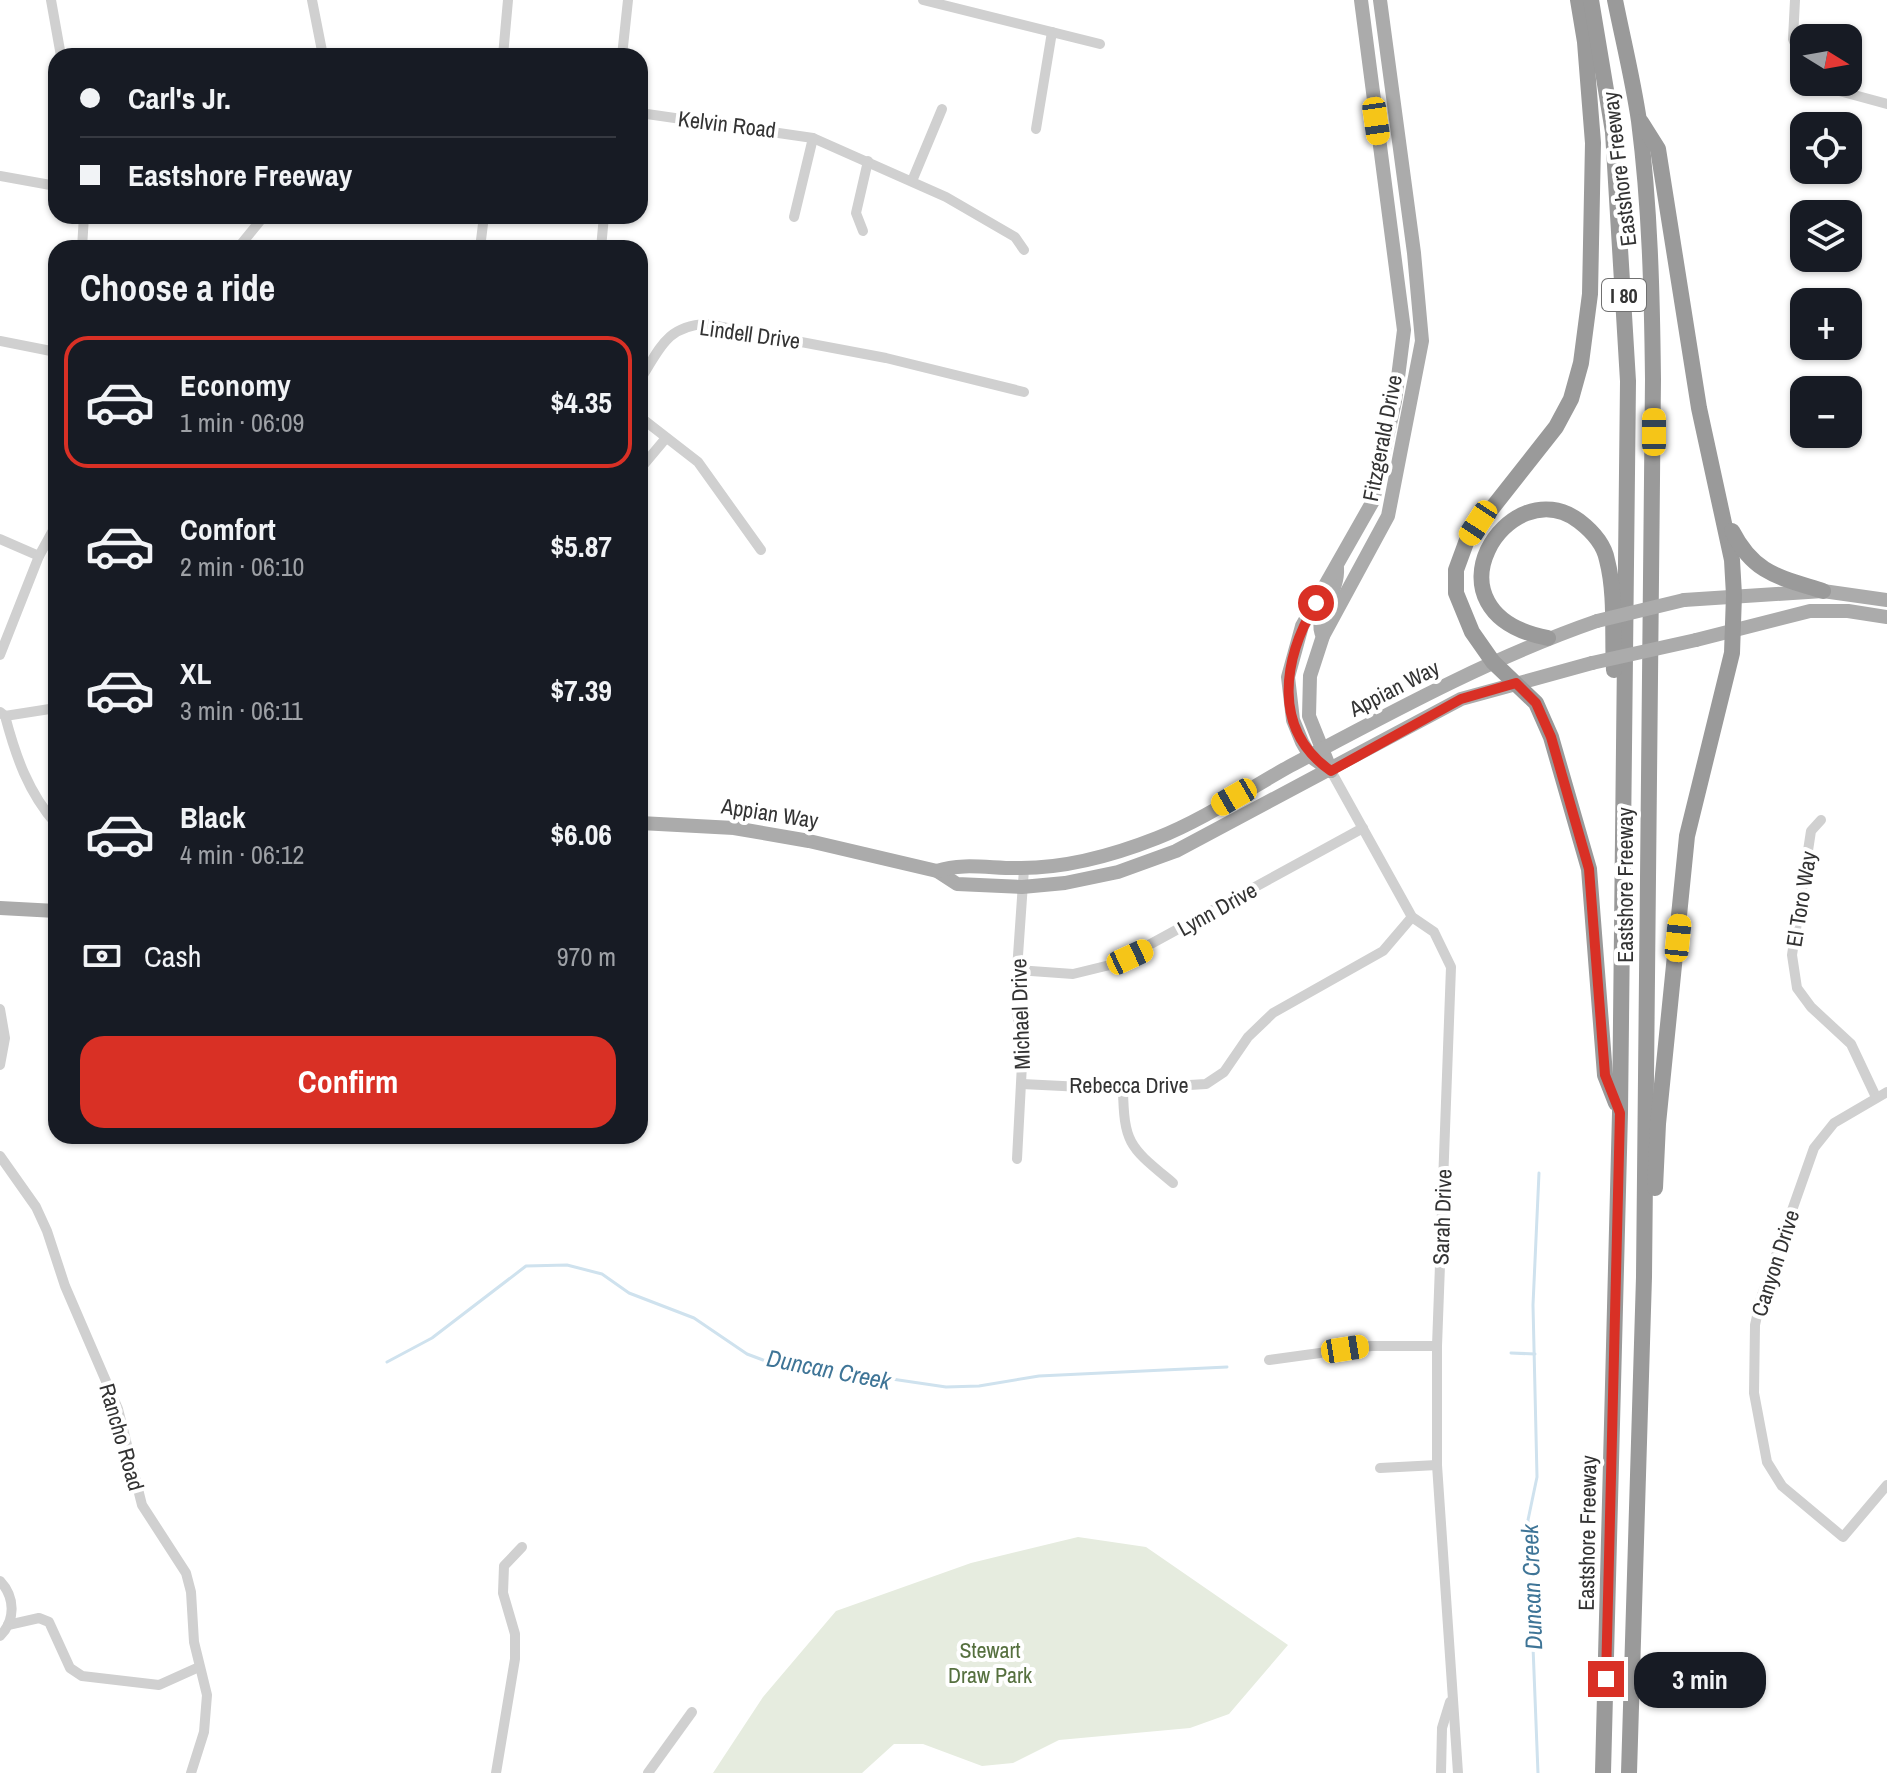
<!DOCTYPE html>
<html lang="en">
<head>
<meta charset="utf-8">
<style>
  body { margin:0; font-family:"Archivo Narrow",sans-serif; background:#242831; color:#f1f3f6; height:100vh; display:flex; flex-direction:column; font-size:30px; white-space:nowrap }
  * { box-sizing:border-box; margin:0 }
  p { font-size:26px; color:#9ea1a6 }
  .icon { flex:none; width:44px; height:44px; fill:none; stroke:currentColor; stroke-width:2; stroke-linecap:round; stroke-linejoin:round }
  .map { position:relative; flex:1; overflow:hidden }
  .details { position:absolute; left:48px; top:240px; width:600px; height:904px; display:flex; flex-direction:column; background:#171b24; border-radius:24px; box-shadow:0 2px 6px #0004 }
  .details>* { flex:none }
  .banner { position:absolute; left:48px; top:48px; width:600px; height:176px; border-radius:24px; box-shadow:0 2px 6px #0004; display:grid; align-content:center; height:176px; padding:0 32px; background:#171b24 }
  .needle { width:52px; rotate:101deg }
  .tools { position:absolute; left:1790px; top:24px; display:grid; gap:16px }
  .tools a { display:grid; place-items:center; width:72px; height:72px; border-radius:16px; background:#171b24; box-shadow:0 2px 6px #0004; font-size:40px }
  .end { position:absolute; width:36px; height:36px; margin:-18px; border:10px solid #d93025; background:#fff; box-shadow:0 0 0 4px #fff }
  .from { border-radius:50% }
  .bubble { position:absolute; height:56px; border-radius:24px; background:#171b24; box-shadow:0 2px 6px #0004; font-size:26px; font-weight:800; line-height:56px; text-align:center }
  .car { position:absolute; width:24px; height:48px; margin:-24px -12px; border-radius:10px; box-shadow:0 0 6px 2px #0007; background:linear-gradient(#f5c518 24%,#345 0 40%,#f5c518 0 76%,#345 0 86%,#f5c518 0) }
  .banner b { display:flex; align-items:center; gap:28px; height:76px; font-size:30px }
  .banner b+b { border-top:2px solid #363941 }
  .banner i { width:20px; height:20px; background:#f1f3f6 }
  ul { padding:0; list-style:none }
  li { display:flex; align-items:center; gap:24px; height:132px; margin:0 16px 12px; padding:0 16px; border:4px solid transparent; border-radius:24px }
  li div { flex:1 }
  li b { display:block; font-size:30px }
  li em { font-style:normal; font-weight:800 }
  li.on { border-color:#d93025 }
  li>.icon { width:72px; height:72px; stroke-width:1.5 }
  h2 { padding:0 32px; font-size:36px; line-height:96px }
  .pay { display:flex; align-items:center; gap:20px; height:88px; padding:0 32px; font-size:30px }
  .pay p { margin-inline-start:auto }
  .cta { display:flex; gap:16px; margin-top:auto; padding:16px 32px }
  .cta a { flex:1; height:92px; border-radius:24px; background:#d93025; color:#fff; font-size:32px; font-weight:800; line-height:92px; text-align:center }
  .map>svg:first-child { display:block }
</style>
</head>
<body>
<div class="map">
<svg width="1887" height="1773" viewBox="0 0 1887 1773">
  <rect width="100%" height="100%" fill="#fff"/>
  <path fill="#e6ecdf" d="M1078,1537L1146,1547L1288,1645L1229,1714L1190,1728L1059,1740L1013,1763L982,1766L923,1744H894L862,1773H713L763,1697L836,1611L971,1563Z"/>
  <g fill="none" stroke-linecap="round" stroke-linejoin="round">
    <g stroke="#cfe2ee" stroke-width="3">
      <path d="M1511,1353L1535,1354"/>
      <path d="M387,1362L432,1338L526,1266L567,1265L602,1274L629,1293L694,1318L747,1354L763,1360L946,1387L979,1386L1039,1376L1227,1367"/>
      <path d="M1538,1773L1528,1520L1537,1477L1533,1305L1539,1173"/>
    </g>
    <g stroke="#d0d0d0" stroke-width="10">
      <path d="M51,0L61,56"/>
      <path d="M312,0L323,56"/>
      <path d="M923,0L1100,44"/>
      <path d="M1795,0L1793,39L1804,64"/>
      <path d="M503,56L508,0"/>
      <path d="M622,56L628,0"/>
      <path d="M1822,82L1832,89L1887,104"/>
      <path d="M640,113L813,138L946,197L1015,237L1024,250"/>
      <path d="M1036,129L1052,32"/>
      <path d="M0,176L56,186"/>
      <path d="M912,181L942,109"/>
      <path d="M794,217L813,138"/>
      <path d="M863,231L856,213L868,161"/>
      <path d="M82,248L84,216"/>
      <path d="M238,248L264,216"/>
      <path d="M480,248L484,216"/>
      <path d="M601,248L604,216"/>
      <path d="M0,341L56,352"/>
      <path d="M640,380C660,349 666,326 706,324L886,358L1024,392"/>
      <path d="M640,417L698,462L761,550"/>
      <path d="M640,469L666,438"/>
      <path d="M0,539L39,556"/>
      <path d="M0,655L39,556L56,525"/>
      <path d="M0,712L5,716C16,757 28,792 56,824"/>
      <path d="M5,716L56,708"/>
      <path d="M1331,771L1412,917L1434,932L1451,967L1437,1346V1465L1458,1773"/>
      <path d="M1821,820L1811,831L1792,955L1797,988L1811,1007L1851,1044L1876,1097"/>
      <path d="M1017,970L1073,974L1114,964L1363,828"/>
      <path d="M0,1009L5,1038L0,1065"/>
      <path d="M1022,1084L1123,1089L1206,1084L1224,1072L1248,1037L1273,1013L1383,951L1412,917"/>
      <path d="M1123,1089C1124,1145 1130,1147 1173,1183"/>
      <path d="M1887,1092L1834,1123L1814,1148L1761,1298L1755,1325L1754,1393L1767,1462L1782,1486L1843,1537L1887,1485"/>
      <path d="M0,1156L36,1207L47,1231L65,1286L118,1409L142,1505L186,1573L191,1592L194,1642L207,1695L204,1732L191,1773"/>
      <path d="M1017,1159L1023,1045L1016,1009L1017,970L1024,869"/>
      <path d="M1269,1360L1371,1346H1437"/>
      <path d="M1380,1468L1437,1465"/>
      <path d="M0,1581C15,1597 16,1620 0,1636"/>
      <path d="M8,1625L39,1618L49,1622L70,1668L82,1676L159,1685L199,1667"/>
      <path d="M496,1773L515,1659V1634L503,1593L504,1566L522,1547"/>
      <path d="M648,1773L692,1712"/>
      <path d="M1441,1773L1442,1728L1450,1702"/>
    </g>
    <g stroke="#ababab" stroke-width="14">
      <path d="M1684,600L1823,591L1887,600"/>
      <path d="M1323,636C1312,619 1339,594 1337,568"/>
      <path d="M1696,640L1810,611H1848L1887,617"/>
      <path d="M1331,771L1310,756L1302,742L1293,720L1288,677L1302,626L1373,501L1395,401L1404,330L1361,0"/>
      <path d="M1331,771L1309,716L1310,676L1323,636L1388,516L1422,341L1414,253L1380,0"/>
      <path d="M640,823L734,828L809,841L937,871L957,884L1022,887L1065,883L1118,872L1176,851L1461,699L1592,663"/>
      <path d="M937,871C964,862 993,869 1021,868C1068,868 1114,855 1157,838C1203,820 1247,790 1290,766C1390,713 1490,658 1597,621"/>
      <path d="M0,908L56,911"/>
    </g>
    <g stroke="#9a9a9a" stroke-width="16">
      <path d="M1578,0L1585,42L1593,143L1590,294L1581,363L1571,399L1556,427L1467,540L1456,570V593L1472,632L1493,662L1536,703L1551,737L1589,869L1605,1075L1616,1103"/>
      <path d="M1591,0L1613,132L1628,381L1620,1113L1603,1773"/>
      <path d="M1615,0C1623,40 1633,80 1639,121C1650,207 1652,292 1653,379L1644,1277L1629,1773"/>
      <path d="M1641,122L1658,149L1699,408L1732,560L1734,595L1732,653L1687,836L1658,1124L1655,1188"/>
      <path d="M1732,531C1754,574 1779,577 1823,591"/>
      <path d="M1548,638C1417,613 1508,468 1579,521C1592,531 1604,544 1607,560C1616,595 1612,635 1614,670"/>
    </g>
    <g stroke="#ababab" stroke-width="14">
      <path d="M1597,621L1684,600"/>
      <path d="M1592,663L1696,640"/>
    </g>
  </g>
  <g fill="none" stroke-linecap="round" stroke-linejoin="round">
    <path stroke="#d93025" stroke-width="10" d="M1316,603C1283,659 1271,729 1331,771L1461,699L1516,683L1536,703L1551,737L1589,869L1605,1075L1620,1113L1606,1679"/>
  </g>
  <g text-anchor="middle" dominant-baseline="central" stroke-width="8" stroke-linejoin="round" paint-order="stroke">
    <rect fill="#fff" stroke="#707070" stroke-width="2" x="1602" y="279" width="44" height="32" rx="6"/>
    <g font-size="20" font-weight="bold" fill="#333">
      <text x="1624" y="295">I 80</text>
    </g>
    <g font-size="22" fill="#333" stroke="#fff">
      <text transform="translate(727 124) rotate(7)">Kelvin Road</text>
      <text transform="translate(1619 169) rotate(-97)">Eastshore Freeway</text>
      <text transform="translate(750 334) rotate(8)">Lindell Drive</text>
      <text transform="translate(1382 438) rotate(-79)">Fitzgerald Drive</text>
      <text transform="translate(1394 688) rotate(-27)">Appian Way</text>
      <text transform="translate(770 813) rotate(9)">Appian Way</text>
      <text transform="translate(1625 885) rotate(-90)">Eastshore Freeway</text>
      <text transform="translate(1801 899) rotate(-81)">El Toro Way</text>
      <text transform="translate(1217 909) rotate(-29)">Lynn Drive</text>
      <text transform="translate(1020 1014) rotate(-92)">Michael Drive</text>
      <text x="1129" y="1085">Rebecca Drive</text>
      <text transform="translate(1442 1217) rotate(-88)">Sarah Drive</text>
      <text transform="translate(1775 1263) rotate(-72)">Canyon Drive</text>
      <text transform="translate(122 1437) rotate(74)">Rancho Road</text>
      <text transform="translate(1587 1533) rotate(-89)">Eastshore Freeway</text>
    </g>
    <g font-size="22" fill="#56703f" stroke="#fff">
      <text x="990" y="1650">Stewart<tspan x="990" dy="25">Draw Park</tspan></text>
    </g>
    <g font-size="24" font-style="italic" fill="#3f7597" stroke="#fff">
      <text transform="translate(829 1369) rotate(11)">Duncan Creek</text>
      <text transform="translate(1531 1587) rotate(-92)">Duncan Creek</text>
    </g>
  </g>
</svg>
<div class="tools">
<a><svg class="needle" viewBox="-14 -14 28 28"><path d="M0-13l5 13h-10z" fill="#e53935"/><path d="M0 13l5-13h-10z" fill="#9ea1a6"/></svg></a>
<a><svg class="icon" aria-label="locate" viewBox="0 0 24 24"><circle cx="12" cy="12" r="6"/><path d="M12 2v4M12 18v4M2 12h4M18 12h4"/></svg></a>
<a><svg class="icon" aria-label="layers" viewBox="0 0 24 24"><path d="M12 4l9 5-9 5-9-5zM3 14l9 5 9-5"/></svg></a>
<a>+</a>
<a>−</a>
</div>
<i class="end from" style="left:1316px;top:603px"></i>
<i class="end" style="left:1606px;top:1679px"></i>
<div class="bubble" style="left:1634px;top:1652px;width:132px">3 min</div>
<i class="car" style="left:1376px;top:121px;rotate:172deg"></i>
<i class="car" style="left:1654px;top:432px;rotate:0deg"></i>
<i class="car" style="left:1478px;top:523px;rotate:213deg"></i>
<i class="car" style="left:1234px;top:797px;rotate:240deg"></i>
<i class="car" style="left:1678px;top:938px;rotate:6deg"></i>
<i class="car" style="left:1130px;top:957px;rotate:65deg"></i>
<i class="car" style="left:1345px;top:1349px;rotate:81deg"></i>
<div class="banner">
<b><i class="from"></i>Carl's Jr.</b>
<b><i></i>Eastshore Freeway</b>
</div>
<section class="details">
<h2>Choose a ride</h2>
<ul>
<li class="on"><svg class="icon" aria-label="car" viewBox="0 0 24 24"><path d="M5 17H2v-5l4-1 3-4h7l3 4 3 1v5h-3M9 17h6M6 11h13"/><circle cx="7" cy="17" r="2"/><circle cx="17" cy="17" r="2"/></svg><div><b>Economy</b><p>1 min · 06:09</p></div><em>$4.35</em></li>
<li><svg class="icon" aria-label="car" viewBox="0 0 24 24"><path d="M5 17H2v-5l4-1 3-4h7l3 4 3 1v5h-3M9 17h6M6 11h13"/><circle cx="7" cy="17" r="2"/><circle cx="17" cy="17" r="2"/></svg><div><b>Comfort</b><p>2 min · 06:10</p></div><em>$5.87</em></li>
<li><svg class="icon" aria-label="car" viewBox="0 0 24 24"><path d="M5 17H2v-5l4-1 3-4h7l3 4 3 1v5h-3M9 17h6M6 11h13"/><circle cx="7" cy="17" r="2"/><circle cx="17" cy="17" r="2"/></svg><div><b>XL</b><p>3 min · 06:11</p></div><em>$7.39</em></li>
<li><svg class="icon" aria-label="car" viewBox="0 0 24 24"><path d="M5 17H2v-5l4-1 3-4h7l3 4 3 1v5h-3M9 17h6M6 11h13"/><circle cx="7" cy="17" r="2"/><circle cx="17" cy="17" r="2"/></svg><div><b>Black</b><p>4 min · 06:12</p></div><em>$6.06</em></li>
</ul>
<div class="pay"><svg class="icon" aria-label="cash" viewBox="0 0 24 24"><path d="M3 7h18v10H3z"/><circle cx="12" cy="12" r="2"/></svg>Cash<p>970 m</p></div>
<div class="cta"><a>Confirm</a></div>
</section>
</div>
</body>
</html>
